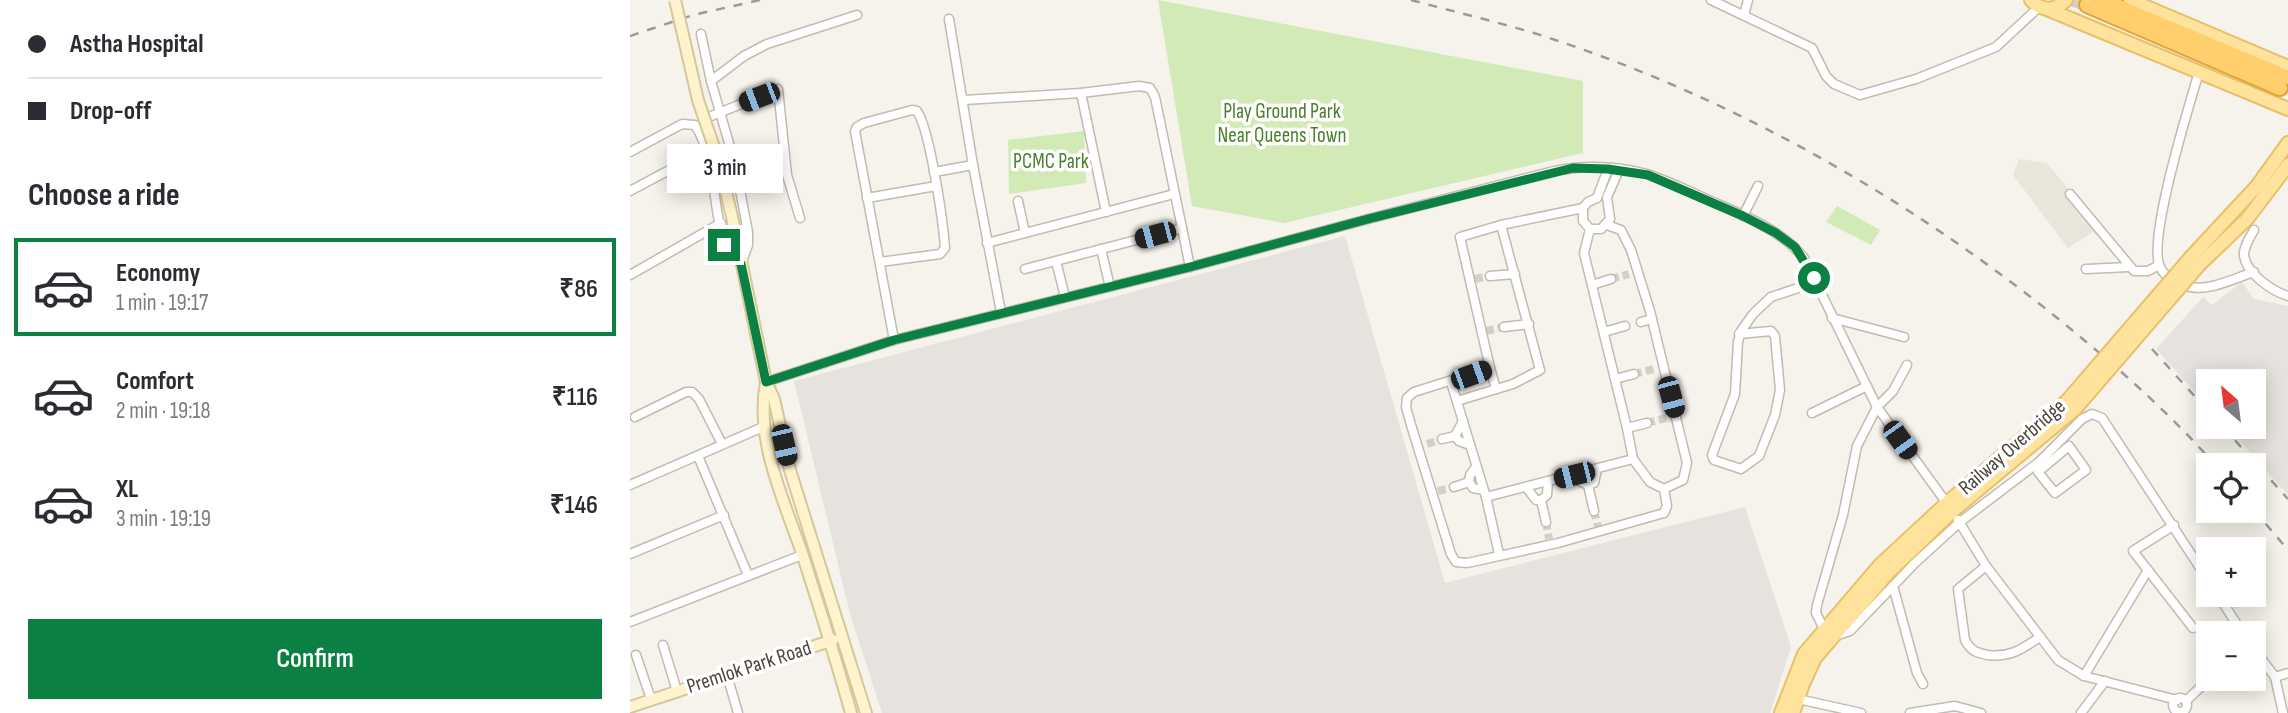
<!DOCTYPE html>
<html lang="en">
<head>
<meta charset="utf-8">
<style>
  body { margin:0; font-family:"Sofia Sans Condensed",sans-serif; background:#f2f2f3; color:#2b2b33; height:100vh; display:flex; flex-direction:column; font-size:26px; white-space:nowrap }
  * { box-sizing:border-box; margin:0 }
  p { font-size:23px; color:#7c7c81 }
  .icon { flex:none; width:38px; height:38px; fill:none; stroke:currentColor; stroke-width:2; stroke-linecap:round; stroke-linejoin:round }
  .map { position:relative; flex:1; overflow:hidden }
  .drawer { display:flex; flex-direction:column; background:#fff; width:630px }
  .drawer>* { flex:none }
  .hud { display:grid; align-content:center; height:154px; padding:0 28px; background:#fff }
  .needle { width:46px; rotate:332deg }
  .buttons { position:absolute; left:1566px; top:369px; display:grid; gap:14px }
  .buttons a { display:grid; place-items:center; width:70px; height:70px; border-radius:0px; background:#fff; box-shadow:0 4px 18px #0003; font-size:35px }
  .end { position:absolute; width:32px; height:32px; margin:-16px; border:9px solid #0b8043; background:#fff; box-shadow:0 0 0 4px #fff }
  .from { border-radius:50% }
  .bubble { position:absolute; height:49px; border-radius:0px; background:#fff; box-shadow:0 4px 18px #0003; font-size:23px; font-weight:600; line-height:49px; text-align:center }
  .car { position:absolute; width:21px; height:42px; margin:-21px -10px; border-radius:9px; box-shadow:0 0 5px 2px #0007; background:linear-gradient(#222 24%,#8ab4d8 0 40%,#222 0 76%,#8ab4d8 0 86%,#222 0) }
  .hud b { display:flex; align-items:center; gap:24px; height:66px; font-size:26px }
  .hud b+b { border-top:2px solid #e1e1e2 }
  .hud i { width:18px; height:18px; background:#2b2b33 }
  ul { padding:0; list-style:none }
  li { display:flex; align-items:center; gap:21px; height:98px; margin:0 14px 10px; padding:0 14px; border:4px solid transparent; border-radius:0px }
  li div { flex:1 }
  li b { display:block; font-size:26px }
  li em { font-style:normal; font-weight:600 }
  li.current { border-color:#0b8043 }
  li>.icon { width:63px; height:63px; stroke-width:1.5 }
  h2 { padding:0 28px; font-size:32px; line-height:84px }
  .button { display:flex; gap:14px; margin-top:auto; padding:14px 28px }
  .button a { flex:1; height:80px; border-radius:0px; background:#0b8043; color:#fff; font-size:28px; font-weight:600; line-height:80px; text-align:center }
  main { display:flex; flex:1; min-height:0 }
  .map>svg:first-child { display:block }
</style>
</head>
<body>
<main>
<section class="drawer">
<div class="hud">
<b><i class="from"></i>Astha Hospital</b>
<b><i></i>Drop-off</b>
</div>
<h2>Choose a ride</h2>
<ul>
<li class="current"><svg class="icon" aria-label="car" viewBox="0 0 24 24"><path d="M5 17H2v-5l4-1 3-4h7l3 4 3 1v5h-3M9 17h6M6 11h13"/><circle cx="7" cy="17" r="2"/><circle cx="17" cy="17" r="2"/></svg><div><b>Economy</b><p>1 min · 19:17</p></div><em>₹86</em></li>
<li><svg class="icon" aria-label="car" viewBox="0 0 24 24"><path d="M5 17H2v-5l4-1 3-4h7l3 4 3 1v5h-3M9 17h6M6 11h13"/><circle cx="7" cy="17" r="2"/><circle cx="17" cy="17" r="2"/></svg><div><b>Comfort</b><p>2 min · 19:18</p></div><em>₹116</em></li>
<li><svg class="icon" aria-label="car" viewBox="0 0 24 24"><path d="M5 17H2v-5l4-1 3-4h7l3 4 3 1v5h-3M9 17h6M6 11h13"/><circle cx="7" cy="17" r="2"/><circle cx="17" cy="17" r="2"/></svg><div><b>XL</b><p>3 min · 19:19</p></div><em>₹146</em></li>
</ul>
<div class="button"><a>Confirm</a></div>
</section>
<div class="map">
<svg width="1658" height="713" viewBox="0 0 1658 713">
  <rect width="100%" height="100%" fill="#f6f3ec"/>
  <path fill="#eae5da" d="M1389,159L1417,163L1477,236L1471,240L1463,232L1438,248L1383,175Z"/>
  <g fill="#e6e2dd">
    <path d="M715,236L815,583L1115,507L1161,647L1140,713H252L220,614L164,381Z"/>
    <path d="M1612,282L1624,299L1658,306V495L1597,427H1624V382H1578V407L1526,349L1573,297L1582,305Z"/>
  </g>
  <g fill="#d2eab5">
    <path d="M528,0L953,81V153L654,223L562,206Z"/>
    <path d="M454,131L456,183L379,194L378,140Z"/>
    <path d="M1207,206L1250,230L1241,245L1196,222Z"/>
  </g>
  <g fill="none" stroke-linecap="round" stroke-linejoin="round">
    <g stroke="#d4d0c8" stroke-width="8" stroke-dasharray="8 4" stroke-linecap="butt">
      <path d="M845,279L860,276"/>
      <path d="M981,279L999,274"/>
      <path d="M856,331L874,327"/>
      <path d="M1004,374L1024,369"/>
      <path d="M1017,423L1036,418"/>
      <path d="M797,444L812,439"/>
      <path d="M808,491L824,487"/>
      <path d="M964,511L968,527"/>
      <path d="M916,522L919,539"/>
    </g>
    <path stroke="#d4d0c8" stroke-width="14" stroke-dasharray="14 7" stroke-linecap="butt" d="M1444,0L1457,5"/>
    <g stroke="#c2bbae" stroke-width="11">
      <g id="street">
        <path d="M1081,0L1182,48L1196,76L1204,84L1230,95L1286,79L1366,47L1409,7"/>
        <path d="M1114,15L1118,0"/>
        <path d="M319,19L343,165L371,312"/>
        <path d="M1569,72C1559,106 1517,240 1530,267C1535,278 1549,285 1561,287C1580,291 1605,278 1624,272"/>
        <path d="M81,81L114,56L137,44L227,15"/>
        <path d="M451,93L476,212"/>
        <path d="M334,100L451,93L509,86L520,88L525,97L560,267"/>
        <path d="M74,119L148,89L157,175L170,218"/>
        <path d="M0,152L52,124L65,125C86,157 82,206 94,242C97,250 105,258 111,264L118,245V232L105,164L81,81L71,34"/>
        <path d="M978,169L967,198L958,202L953,208V221L960,229H971L980,219L977,197L989,170"/>
        <path d="M304,172L343,165"/>
        <path d="M0,191L75,151"/>
        <path d="M1440,194L1504,271H1518L1529,265"/>
        <path d="M237,198L306,186"/>
        <path d="M388,201L395,233"/>
        <path d="M953,208L871,225L830,237L860,368L784,392L777,398L776,407L781,425L821,554L826,562L837,563L928,543L1034,513L1037,506L1034,489"/>
        <path d="M1113,216L1128,186"/>
        <path d="M960,229L954,253L997,428L1003,459L1020,482L1034,489L1053,480L1057,463L1020,311L1001,250L991,230L977,225"/>
        <path d="M1624,230C1620,237 1613,248 1614,256C1617,274 1642,291 1658,296"/>
        <path d="M357,243L544,194"/>
        <path d="M471,249L480,287"/>
        <path d="M426,261L435,297"/>
        <path d="M250,262L310,254L315,248C313,221 300,130 287,111L282,110L234,123L227,127L225,131L264,340"/>
        <path d="M395,269L552,228"/>
        <path d="M1456,269L1499,267"/>
        <path d="M0,275L91,223"/>
        <path d="M860,276L885,274"/>
        <path d="M962,285L981,279"/>
        <path d="M1202,318L1274,337"/>
        <path d="M1011,322L1022,319"/>
        <path d="M874,327L899,324"/>
        <path d="M974,332L995,326"/>
        <path d="M1109,334L1141,331L1145,336L1150,390L1145,415L1129,456L1111,469L1084,460L1082,455L1105,394L1108,342L1111,331L1123,314L1141,297L1186,282"/>
        <path d="M860,368L866,389"/>
        <path d="M985,379L1004,374"/>
        <path d="M136,382L264,340L560,267L738,219L920,172C951,165 986,166 1017,174C1036,180 1054,189 1072,197C1107,213 1149,227 1174,258L1247,407L1313,498"/>
        <path d="M821,382L856,497L869,554"/>
        <path d="M827,401L883,384L910,370L871,225"/>
        <path d="M1182,413L1237,386"/>
        <path d="M5,417L56,392H62L69,399L92,444"/>
        <path d="M833,421L825,436L829,441L840,445"/>
        <path d="M997,428L1017,423"/>
        <path d="M812,439L825,436"/>
        <path d="M1439,446L1456,470L1425,493L1408,472Z"/>
        <path d="M68,456L118,575"/>
        <path d="M846,467L840,475L839,482L843,488L853,490"/>
        <path d="M944,475L949,481L958,485L964,483L967,469"/>
        <path d="M0,485L133,427"/>
        <path d="M958,485L964,511"/>
        <path d="M824,487L839,482"/>
        <path d="M896,487L906,500H911L917,495L918,481"/>
        <path d="M856,497L1003,459"/>
        <path d="M911,500L916,522"/>
        <path d="M1328,520L1356,566L1428,660L1454,676L1547,700"/>
        <path d="M1544,525L1503,551L1563,628"/>
        <path d="M0,554L94,515"/>
        <path d="M1356,566L1328,589L1335,640C1341,651 1345,652 1357,655C1380,658 1392,649 1410,637"/>
        <path d="M1263,586L1287,673L1293,684"/>
        <path d="M1588,595L1613,634"/>
        <path d="M0,622L172,555"/>
        <path d="M1194,629L1186,613L1187,605L1213,515L1227,446L1247,407L1263,391L1277,365"/>
        <path d="M1208,635L1220,631L1285,563L1330,522L1409,462L1452,419L1462,414L1472,418L1578,580"/>
        <path d="M33,645L47,691"/>
        <path d="M1624,649L1645,677L1653,713"/>
        <path d="M6,655L21,699"/>
        <path d="M97,675L108,713"/>
        <path d="M1454,676L1518,570"/>
        <path d="M1645,677L1658,673"/>
        <circle cx="1550" cy="705" r="7"/>
        <path d="M1168,699L1231,713"/>
        <path d="M1556,701L1579,679"/>
        <path d="M1280,713L1325,706L1351,713"/>
        <path d="M1451,713L1475,681"/>
      </g>
    </g>
    <g stroke="#d6c79b" stroke-width="14">
      <g id="secondary">
        <path d="M103,221L136,382L144,399L160,470L236,713"/>
        <path d="M136,382C125,440 153,498 172,553C189,606 206,659 221,713"/>
        <path d="M0,707L203,640"/>
      </g>
    </g>
    <g stroke="#e6c16a" stroke-width="16">
      <g id="primary">
        <path d="M1401,0C1412,12 1425,11 1436,0"/>
        <path d="M1500,0L1658,67"/>
        <path d="M1417,9L1658,109"/>
        <path d="M1561,257L1627,186L1658,143"/>
        <path d="M1569,265L1617,219L1658,165"/>
        <path d="M1151,713L1174,654L1250,565L1319,501L1437,401"/>
        <path d="M1163,713L1173,684L1185,658L1258,573L1325,509L1445,409"/>
      </g>
    </g>
    <g stroke="#e0a43c" stroke-width="18">
      <g id="highway">
        <path d="M1472,0L1656,77"/>
        <path d="M1457,5L1650,88"/>
      </g>
    </g>
    <use href="#street" stroke="#fff" stroke-width="8"/>
    <use href="#secondary" stroke="#fff3cd" stroke-width="10"/>
    <use href="#primary" stroke="#ffe39c" stroke-width="12"/>
    <use href="#highway" stroke="#ffcf6e" stroke-width="14"/>
    <g stroke="#9a9a9a" stroke-width="2.5" stroke-dasharray="9 9" stroke-linecap="butt">
      <path d="M781,0C822,11 863,21 904,33C1096,94 1275,195 1431,321C1486,366 1539,412 1586,466"/>
      <path d="M0,36L63,15L130,0"/>
      <path d="M1522,349L1578,411"/>
      <path d="M1593,427L1658,499"/>
      <path d="M1624,510L1658,550"/>
    </g>
    <g stroke="#d6c79b" stroke-width="14" stroke-linecap="butt">
      <path id="secondary-bridge" d="M45,0L68,100L89,162L103,221"/>
    </g>
    <g stroke="#e6c16a" stroke-width="16" stroke-linecap="butt">
      <g id="primary-bridge">
        <path d="M1437,401L1561,257"/>
        <path d="M1445,409L1569,265"/>
      </g>
    </g>
    <use href="#secondary-bridge" stroke="#fff3cd" stroke-width="10"/>
    <use href="#primary-bridge" stroke="#ffe39c" stroke-width="12"/>
  </g>
  <g fill="none" stroke-linecap="round" stroke-linejoin="round">
    <path stroke="#0b8043" stroke-width="9" d="M94,245L111,264L136,382L264,340L560,267L738,219L943,168L978,169L1018,175L1113,216L1146,233L1165,247L1184,278"/>
  </g>
  <g text-anchor="middle" dominant-baseline="central" stroke-width="7" stroke-linejoin="round" paint-order="stroke">
    <g font-size="21" fill="#4a7f2a" stroke="#fff">
      <text x="652" y="111">Play Ground Park<tspan x="652" dy="24">Near Queens Town</tspan></text>
      <text x="421" y="161">PCMC Park</text>
    </g>
    <g font-size="21" fill="#4b4439" stroke="#fff">
      <text transform="translate(1382 447) rotate(-41)">Railway Overbridge</text>
      <text transform="translate(119 667) rotate(-18)">Premlok Park Road</text>
    </g>
  </g>
</svg>
<div class="buttons">
<a><svg class="needle" viewBox="-14 -14 28 28"><path d="M0-13l5 13h-10z" fill="#e53935"/><path d="M0 13l5-13h-10z" fill="#7c7c81"/></svg></a>
<a><svg class="icon" aria-label="locate" viewBox="0 0 24 24"><circle cx="12" cy="12" r="6"/><path d="M12 2v4M12 18v4M2 12h4M18 12h4"/></svg></a>
<a>+</a>
<a>−</a>
</div>
<i class="end from" style="left:1184px;top:278px"></i>
<i class="end" style="left:94px;top:245px"></i>
<div class="bubble" style="left:37px;top:144px;width:116px">3 min</div>
<i class="car" style="left:129px;top:97px;rotate:249deg"></i>
<i class="car" style="left:525px;top:235px;rotate:255deg"></i>
<i class="car" style="left:841px;top:375px;rotate:70deg"></i>
<i class="car" style="left:1041px;top:397px;rotate:165deg"></i>
<i class="car" style="left:1270px;top:440px;rotate:144deg"></i>
<i class="car" style="left:154px;top:445px;rotate:167deg"></i>
<i class="car" style="left:944px;top:475px;rotate:256deg"></i>
</div>
</main>
</body>
</html>
